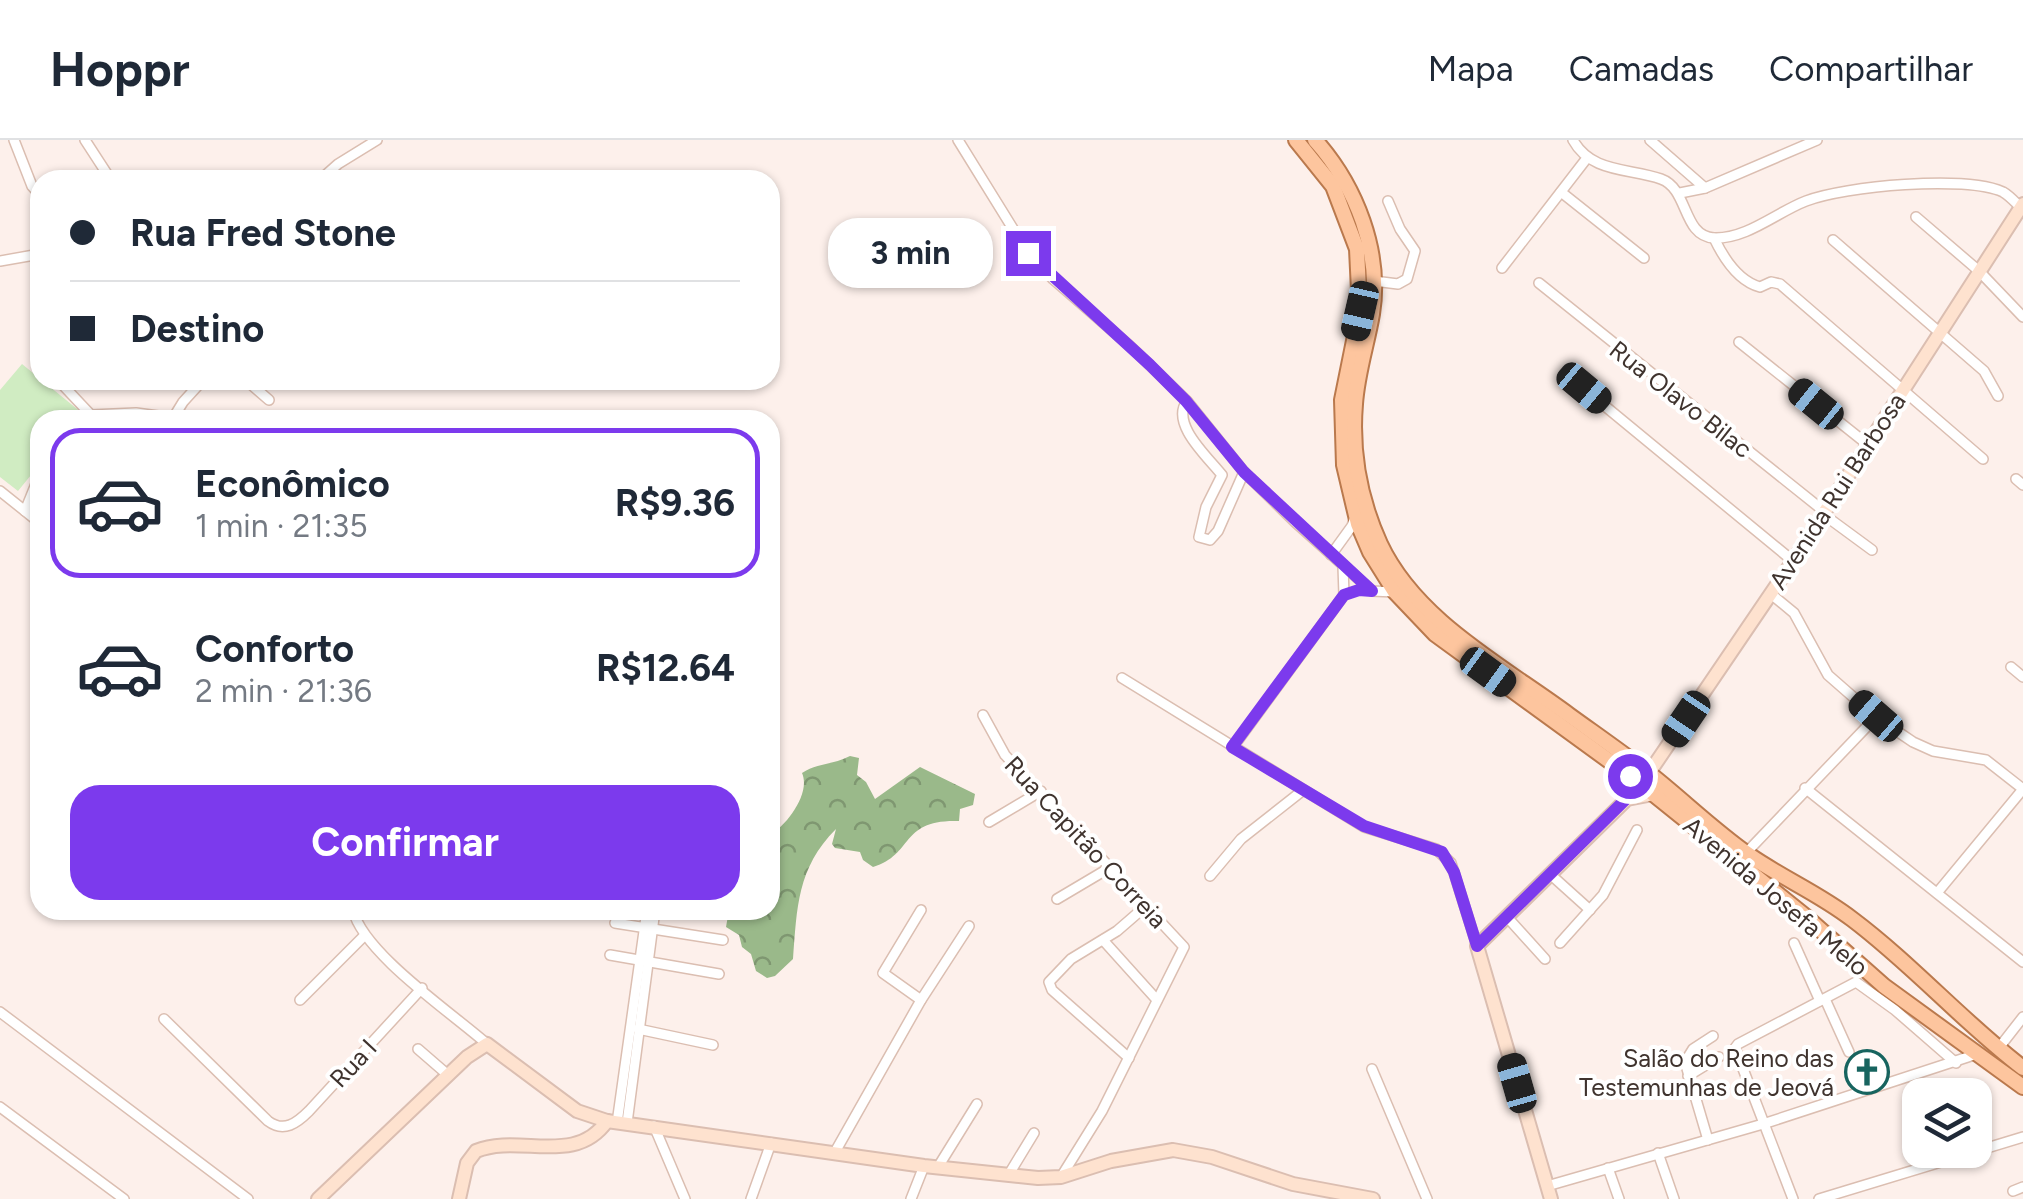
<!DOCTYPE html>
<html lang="pt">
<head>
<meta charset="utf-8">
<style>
  body { margin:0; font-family:Figtree,sans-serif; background:#f6f6f7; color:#1f2937; height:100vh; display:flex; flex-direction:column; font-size:38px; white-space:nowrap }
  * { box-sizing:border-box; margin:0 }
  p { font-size:32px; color:#747a83 }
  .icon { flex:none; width:55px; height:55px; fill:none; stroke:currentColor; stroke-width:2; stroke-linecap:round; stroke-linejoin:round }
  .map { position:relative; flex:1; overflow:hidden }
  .panel { position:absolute; left:30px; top:270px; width:750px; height:510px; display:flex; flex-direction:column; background:#fff; border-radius:30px; box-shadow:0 2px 8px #0004 }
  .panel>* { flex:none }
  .top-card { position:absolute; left:30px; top:30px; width:750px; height:220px; border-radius:30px; box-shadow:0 2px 8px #0004; display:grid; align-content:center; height:220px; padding:0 40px; background:#fff }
  .controls { position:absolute; left:1902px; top:938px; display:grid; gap:20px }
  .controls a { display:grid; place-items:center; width:90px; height:90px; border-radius:20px; background:#fff; box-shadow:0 2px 8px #0004; font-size:50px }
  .end { position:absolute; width:45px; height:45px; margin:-22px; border:12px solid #7c3aed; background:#fff; box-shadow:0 0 0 5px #fff }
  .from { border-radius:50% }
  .bubble { position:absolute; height:70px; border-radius:30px; background:#fff; box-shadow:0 2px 8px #0004; font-size:32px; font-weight:700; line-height:70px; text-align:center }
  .car { position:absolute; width:30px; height:60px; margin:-30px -15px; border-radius:12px; box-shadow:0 0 8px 2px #0007; background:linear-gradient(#222 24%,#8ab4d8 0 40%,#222 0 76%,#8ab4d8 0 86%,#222 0) }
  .top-card b { display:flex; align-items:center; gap:35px; height:95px; font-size:38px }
  .top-card b+b { border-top:2px solid #e0e1e3 }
  .top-card i { width:25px; height:25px; background:#1f2937 }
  ul { padding:18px 0 0; list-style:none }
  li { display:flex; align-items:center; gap:30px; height:150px; margin:0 20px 15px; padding:0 20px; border:5px solid transparent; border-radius:30px }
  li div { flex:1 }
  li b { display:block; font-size:38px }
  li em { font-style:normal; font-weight:700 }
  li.current { border-color:#7c3aed }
  li>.icon { width:90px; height:90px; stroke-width:1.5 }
  .button { display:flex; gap:20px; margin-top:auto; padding:20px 40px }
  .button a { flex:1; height:115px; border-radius:30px; background:#7c3aed; color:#fff; font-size:40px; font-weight:700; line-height:115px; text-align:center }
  header { display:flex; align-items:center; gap:60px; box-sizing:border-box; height:140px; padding:0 50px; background:#fff; border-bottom:2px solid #e0e1e3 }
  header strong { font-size:48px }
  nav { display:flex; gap:55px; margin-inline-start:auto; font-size:35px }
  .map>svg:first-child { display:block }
</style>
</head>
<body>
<header>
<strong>Hoppr</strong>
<nav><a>Mapa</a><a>Camadas</a><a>Compartilhar</a></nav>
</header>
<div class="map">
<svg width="2023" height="1059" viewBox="0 0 2023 1059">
  <defs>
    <pattern id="forest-crowns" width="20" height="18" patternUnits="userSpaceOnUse" patternTransform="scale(2.5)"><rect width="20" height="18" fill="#9ab98a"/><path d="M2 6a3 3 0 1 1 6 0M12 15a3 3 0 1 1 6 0" fill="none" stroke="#7f9771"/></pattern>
  </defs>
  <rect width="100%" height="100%" fill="#fdf0eb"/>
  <path fill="url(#forest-crowns)" d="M850,616L859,618L857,635L866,642L875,659L920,627L975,654L973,665L960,669L959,681C899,679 915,714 873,727L863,720L860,712L835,708L832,704L836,689C797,728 797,768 793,819L775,836L767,838L756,831L751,814L742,807L739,795L726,787L729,770H770V695C787,685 811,653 802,633C817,623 833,625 850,616Z"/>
  <path fill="#d0ecc2" d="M22,224L82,273L76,280H40V324L18,351L0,337V250Z"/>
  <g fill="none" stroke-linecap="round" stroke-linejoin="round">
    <g stroke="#dbbeb1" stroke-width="12">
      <g id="street">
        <path d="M14,0L32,46L40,55"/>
        <path d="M85,0L111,40"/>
        <path d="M958,0L1028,113L1053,139L1131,207L1187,261L1244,332L1295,382L1372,451L1395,452"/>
        <path d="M1573,0C1591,33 1629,28 1661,39C1689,49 1682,96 1714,98C1747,99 1777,72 1806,61C1845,46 1965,35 2003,52C2010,56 2015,62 2020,67"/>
        <path d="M1650,0L1705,48"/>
        <path d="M320,40L338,24L377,0"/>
        <path d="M1561,52L1644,118"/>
        <path d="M1680,53L1705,48L1817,0"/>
        <path d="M1916,77L1979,131L2023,177"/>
        <path d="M1714,98C1723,117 1738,141 1760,147L1771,142L1780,144L1983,319"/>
        <path d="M1833,100L1984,231L1998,256"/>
        <path d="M0,121L40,114"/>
        <path d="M1502,128L1587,18"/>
        <path d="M1374,141L1398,144L1407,139L1415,111L1400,89L1388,61"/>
        <path d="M1539,143L1825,372"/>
        <path d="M1739,202L1867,304"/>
        <path d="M58,240L91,275"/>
        <path d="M246,240L269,260"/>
        <path d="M1583,248L1793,421"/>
        <path d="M1187,261C1170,284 1208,317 1222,335L1206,367L1199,397L1210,400L1218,391L1244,332"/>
        <path d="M91,275L136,273L173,278"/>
        <path d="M172,280L183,262L203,240"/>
        <path d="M2016,339L2023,345"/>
        <path d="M0,351L40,383"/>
        <path d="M25,371L40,334"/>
        <path d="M1823,374L1872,410"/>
        <path d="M1331,415L1352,386L1355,377"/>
        <path d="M1771,454L1794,473L1828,535L1876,577L1913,602L1933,611L1986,620L2023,649"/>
        <path d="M2011,527L2023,537"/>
        <path d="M1122,538L1364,687L1436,709L1451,723L1477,806"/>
        <path d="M983,575L1005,615L1184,807L1102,971L1061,1037"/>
        <path d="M1233,607L1344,455L1343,426"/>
        <path d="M1805,648L2023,822"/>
        <path d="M989,682L1041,651"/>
        <path d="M1746,713L1876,577"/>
        <path d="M1550,734L1590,770"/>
        <path d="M1210,736L1241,699L1302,651"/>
        <path d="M1937,753L2023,649"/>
        <path d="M1057,759L1111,727"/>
        <path d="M353,770C363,813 452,873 487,904"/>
        <path d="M921,770L883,833L921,860"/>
        <path d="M1507,777L1545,819"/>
        <path d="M615,783L723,800"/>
        <path d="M1103,800L1157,860"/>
        <path d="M1560,803L1603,755L1637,690"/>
        <path d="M1794,803L1820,861"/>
        <path d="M610,815L719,834"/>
        <path d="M1825,859L1849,912"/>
        <path d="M300,860L364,796"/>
        <path d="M0,872L248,1059"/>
        <path d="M164,879L268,981C284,993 297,983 309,971L422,848"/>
        <path d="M638,889L713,905"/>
        <path d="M418,909L448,935"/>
        <path d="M1998,909L2023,877"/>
        <path d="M1129,918L1052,850L1049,842L1071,819L1117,791L1147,765"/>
        <path d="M1372,929L1427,1059"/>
        <path d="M1688,936L1719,917"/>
        <path d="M0,967L124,1059"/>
        <path d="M617,983L647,770"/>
        <path d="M627,983L655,770"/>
        <path d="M654,986L685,1059"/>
        <path d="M1708,1000L1685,922L1693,909L1713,896"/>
        <path d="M835,1012L921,860L969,786"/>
        <path d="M1658,1013L1674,1059"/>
        <path d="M938,1027L977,964"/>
        <path d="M1608,1028L1619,1059"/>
        <path d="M1009,1034L1034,993"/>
        <path d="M1547,1046L1763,984L1977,914"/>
        <path d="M2013,1051L2023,1047"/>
        <path d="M751,1059L771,1003"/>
        <path d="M911,1059L924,1026"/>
        <path d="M1793,1059L1735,908L1738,904L1856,842L1895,870L1956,923"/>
        <path d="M1819,1059L2023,997"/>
      </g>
    </g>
    <g stroke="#dbbeb1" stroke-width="16">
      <g id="secondary">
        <path d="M1649,633L1793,421L2023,64"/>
        <path d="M318,1059L467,917L487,904L577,971L607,981L924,1026L1038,1038L1061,1037L1111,1021L1173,1010L1212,1017L1293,1044L1373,1059"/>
        <path d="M459,1059L467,1023L476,1011C519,993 575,1027 607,981"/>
        <path d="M1551,1059L1477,806L1627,659L1653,654"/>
      </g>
    </g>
    <g stroke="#ba794d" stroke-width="18">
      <g id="primary">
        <path d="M1296,0L1333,46L1357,109L1360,171L1342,260L1344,325L1358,384L1370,412L1395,452L1435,494L1641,644L1805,776L1884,846L2023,947"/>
        <path d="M1315,0C1356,46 1382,112 1372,174C1367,204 1357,233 1355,264C1351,312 1360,360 1380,404C1416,481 1503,526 1569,575C1598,596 1627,616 1655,638C1686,663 1716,692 1749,715C1782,738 1820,754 1852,779C1912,824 1963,882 2023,928"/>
      </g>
    </g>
    <use href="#street" stroke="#fff" stroke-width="9"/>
    <use href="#secondary" stroke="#fee2cf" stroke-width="12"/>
    <use href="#primary" stroke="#fdc59e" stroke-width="14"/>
  </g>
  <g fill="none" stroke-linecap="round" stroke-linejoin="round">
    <path stroke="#7c3aed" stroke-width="12" d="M1028,113L1150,225L1186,261L1244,332L1372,451L1359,450L1344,455L1232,607L1364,686L1442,712L1454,732L1477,806L1627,658L1630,636"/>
  </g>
  <defs>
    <g id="church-ring" transform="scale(2.25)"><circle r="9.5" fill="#fff" stroke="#17645f" stroke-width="1.5"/><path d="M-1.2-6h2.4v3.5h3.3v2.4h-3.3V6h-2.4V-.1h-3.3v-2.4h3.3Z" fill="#17645f"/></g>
  </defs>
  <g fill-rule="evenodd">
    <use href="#church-ring" x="1867" y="932"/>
  </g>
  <g text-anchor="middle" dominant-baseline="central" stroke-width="8" stroke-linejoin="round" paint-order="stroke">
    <g font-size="25" fill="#3f332e" stroke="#fff">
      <text transform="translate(1681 259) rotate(38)">Rua Olavo Bilac</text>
      <text transform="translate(1837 351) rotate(-57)">Avenida Rui Barbosa</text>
      <text transform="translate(1086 702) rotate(47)">Rua Capitão Correia</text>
      <text transform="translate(1776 756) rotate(40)">Avenida Josefa Melo</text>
      <text transform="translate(353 923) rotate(-47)">Rua I</text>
    </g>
    <g font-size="25" fill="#3f332e" stroke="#fff" text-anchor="end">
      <text x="1834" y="918">Salão do Reino das<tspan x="1834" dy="29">Testemunhas de Jeová</tspan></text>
    </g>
  </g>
</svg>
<div class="controls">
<a><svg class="icon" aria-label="layers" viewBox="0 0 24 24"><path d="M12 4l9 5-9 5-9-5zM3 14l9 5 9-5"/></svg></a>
</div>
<i class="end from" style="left:1630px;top:636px"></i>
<i class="end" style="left:1028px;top:113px"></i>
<div class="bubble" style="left:828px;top:78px;width:165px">3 min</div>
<i class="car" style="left:1360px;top:171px;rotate:193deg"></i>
<i class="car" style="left:1584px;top:248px;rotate:130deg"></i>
<i class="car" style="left:1816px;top:264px;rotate:309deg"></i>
<i class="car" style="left:1488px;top:532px;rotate:126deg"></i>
<i class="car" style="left:1876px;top:576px;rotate:311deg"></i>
<i class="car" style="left:1686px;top:579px;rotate:214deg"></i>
<i class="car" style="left:1517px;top:943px;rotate:344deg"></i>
<div class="top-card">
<b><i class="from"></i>Rua Fred Stone</b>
<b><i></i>Destino</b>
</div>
<section class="panel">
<ul>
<li class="current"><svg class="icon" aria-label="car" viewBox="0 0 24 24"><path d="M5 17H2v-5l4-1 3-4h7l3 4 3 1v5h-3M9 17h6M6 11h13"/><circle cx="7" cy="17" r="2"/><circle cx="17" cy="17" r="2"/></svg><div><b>Econômico</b><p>1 min · 21:35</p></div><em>R$9.36</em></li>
<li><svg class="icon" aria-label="car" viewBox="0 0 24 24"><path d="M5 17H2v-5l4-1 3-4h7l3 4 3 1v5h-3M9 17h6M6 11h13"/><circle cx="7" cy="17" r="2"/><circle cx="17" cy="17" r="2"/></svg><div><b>Conforto</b><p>2 min · 21:36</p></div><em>R$12.64</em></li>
</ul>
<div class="button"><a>Confirmar</a></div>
</section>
</div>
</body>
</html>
